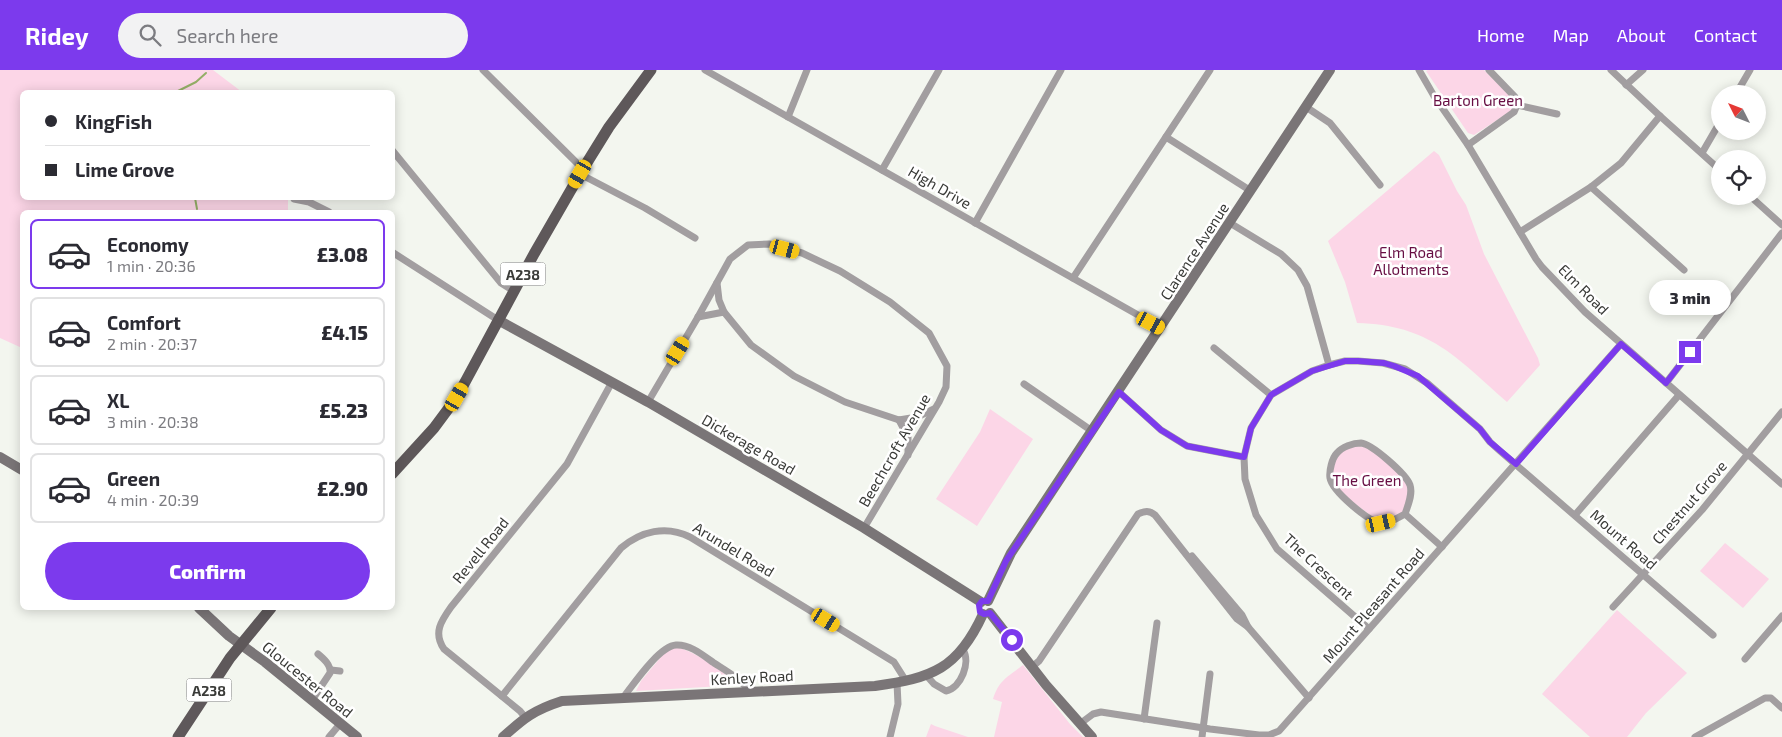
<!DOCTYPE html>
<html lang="en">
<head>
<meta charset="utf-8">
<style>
  body { margin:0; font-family:"Exo 2",sans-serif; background:#f2f2f3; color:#2b2b33; height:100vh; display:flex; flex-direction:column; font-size:19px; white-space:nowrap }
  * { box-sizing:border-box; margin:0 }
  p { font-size:16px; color:#7c7c81 }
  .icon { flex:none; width:28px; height:28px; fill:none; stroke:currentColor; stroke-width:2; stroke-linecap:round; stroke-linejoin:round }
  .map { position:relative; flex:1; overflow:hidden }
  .panel { position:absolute; left:20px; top:140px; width:375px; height:400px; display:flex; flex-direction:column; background:#fff; border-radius:8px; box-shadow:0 2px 12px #0003 }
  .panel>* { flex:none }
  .top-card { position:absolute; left:20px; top:20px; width:375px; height:110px; border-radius:8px; box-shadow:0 2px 12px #0003; display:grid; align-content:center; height:110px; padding:0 25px; background:#fff }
  .needle { width:32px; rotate:312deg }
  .fabs { position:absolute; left:1711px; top:15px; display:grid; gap:10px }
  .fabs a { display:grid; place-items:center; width:55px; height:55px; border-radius:50%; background:#fff; box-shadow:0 2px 12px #0003; font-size:25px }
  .end { position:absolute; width:22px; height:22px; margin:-11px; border:6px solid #7c3aed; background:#fff; box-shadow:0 0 0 2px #fff }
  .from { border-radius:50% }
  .bubble { position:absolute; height:35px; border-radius:18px; background:#fff; box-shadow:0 2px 12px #0003; font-size:16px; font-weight:800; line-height:35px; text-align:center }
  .car { position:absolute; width:15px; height:30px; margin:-15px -8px; border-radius:6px; box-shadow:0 0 4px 1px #0007; background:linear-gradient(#f5c518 24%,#345 0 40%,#f5c518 0 76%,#345 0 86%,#f5c518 0) }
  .top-card b { display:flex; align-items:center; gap:18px; height:48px; font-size:19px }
  .top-card b+b { border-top:1px solid #e1e1e2 }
  .top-card i { width:12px; height:12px; background:#2b2b33 }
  ul { padding:9px 0 0; list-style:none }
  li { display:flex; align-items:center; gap:15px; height:70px; margin:0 10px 8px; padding:0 15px; border:2px solid #e1e1e2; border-radius:8px }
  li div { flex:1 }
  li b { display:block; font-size:19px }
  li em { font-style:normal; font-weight:800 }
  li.selected { border-color:#7c3aed }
  li>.icon { width:45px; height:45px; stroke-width:1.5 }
  .primary-button { display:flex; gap:10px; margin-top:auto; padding:10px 25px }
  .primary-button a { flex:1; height:58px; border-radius:30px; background:#7c3aed; color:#fff; font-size:20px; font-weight:800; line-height:58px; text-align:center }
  header { display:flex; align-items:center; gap:30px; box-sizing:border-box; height:70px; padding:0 25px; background:#7c3aed; color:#fff }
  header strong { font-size:24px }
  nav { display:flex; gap:28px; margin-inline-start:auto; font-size:18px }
  .search { width:350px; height:45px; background:#f2f2f3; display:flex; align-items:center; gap:12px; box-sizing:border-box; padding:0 18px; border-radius:28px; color:#7c7c81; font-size:19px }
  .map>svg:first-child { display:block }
</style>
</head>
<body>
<header>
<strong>Ridey</strong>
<div class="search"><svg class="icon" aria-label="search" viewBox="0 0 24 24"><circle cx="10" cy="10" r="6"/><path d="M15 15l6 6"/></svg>Search here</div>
<nav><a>Home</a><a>Map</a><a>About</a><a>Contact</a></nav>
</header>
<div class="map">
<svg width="1782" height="667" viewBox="0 0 1782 667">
  <rect width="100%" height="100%" fill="#f3f6ef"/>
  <g fill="#fcd6e7">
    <path d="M0,0H213L242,22H22V128H288V142H22V278L0,268Z"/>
    <path d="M1428,0H1484L1511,27L1514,34L1511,41L1474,65L1468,63L1426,1Z"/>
    <path d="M1434,81L1439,85L1457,121L1466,135L1484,184L1538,288L1540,295L1507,332C1456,287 1430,255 1357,253L1345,212L1328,171Z"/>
    <path d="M990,339L1033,369L977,456L936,429L980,362Z"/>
    <path d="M1350,375L1372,378L1410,415L1405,444L1381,453L1335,419C1331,395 1326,389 1350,375Z"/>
    <path d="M1725,473L1769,509L1743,538L1700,501Z"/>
    <path d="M1617,540L1687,603L1646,643L1627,667H1590L1542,624Z"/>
    <path d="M676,577C700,583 720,601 740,615L636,621L641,611L665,582Z"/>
    <path d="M1023,595L1070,654L1083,667H994L1002,632L993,629C999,610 1008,607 1023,595Z"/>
    <path d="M931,654L935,656L968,667H926Z"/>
  </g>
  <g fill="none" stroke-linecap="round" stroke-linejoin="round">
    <g stroke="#93ae66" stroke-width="2">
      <path d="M176,22L196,12L206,3"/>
      <path d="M195,128L197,139"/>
    </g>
    <g stroke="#a29ea0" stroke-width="7">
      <path d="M483,0L583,99"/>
      <path d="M705,0L1161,258"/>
      <path d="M1419,0L1434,26L1468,75L1536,189L1542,197L1585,242L1782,414"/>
      <path d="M1611,0L1660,46L1720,100"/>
      <path d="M1626,15L1643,0"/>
      <path d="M1736,24L1750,0"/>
      <path d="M1517,35L1557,44"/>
      <path d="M1306,37L1330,53L1380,115"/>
      <path d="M788,47L807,0"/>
      <path d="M1166,67L1251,121"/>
      <path d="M1468,75L1514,42L1517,35L1515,27L1489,0"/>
      <path d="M392,80L501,213L514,221"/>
      <path d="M1702,83L1720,52"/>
      <path d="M882,100L939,0"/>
      <path d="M580,104L645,138L695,168"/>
      <path d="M1591,117L1684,200"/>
      <path d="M1750,126L1782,155"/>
      <path d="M294,128V129L309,132L329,142"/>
      <path d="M975,153L1061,0"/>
      <path d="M1230,153L1281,184L1298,200L1307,216L1329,295"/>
      <path d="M1520,162L1591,117L1621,93L1660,46"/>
      <path d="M392,182L498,250"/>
      <path d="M1073,208L1210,0"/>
      <path d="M717,213L719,230L724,242"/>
      <path d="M698,247L724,242L751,275L794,306L845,332L899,350L917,347L934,339"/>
      <path d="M1214,278L1271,325"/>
      <path d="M1666,313L1782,163"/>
      <path d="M1024,314L1092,361"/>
      <path d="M1119,322L1161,360L1187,376L1244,387"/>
      <path d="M648,332L698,247L730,189L748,175L769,174L802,183L840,201L890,232L929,263L947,296L946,317L939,332L864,458"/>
      <path d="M899,350L908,367V385"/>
      <path d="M1405,444C1408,435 1413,424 1410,415C1406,404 1372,374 1361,373C1353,373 1342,377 1337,383C1332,388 1329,401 1330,408C1332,421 1368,451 1380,453C1388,454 1398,448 1405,444L1442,477"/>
      <path d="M1575,445L1679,325"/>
      <path d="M1192,486L1242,545L1248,557L1309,628"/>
      <path d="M1613,537L1702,440L1782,342"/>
      <path d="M1369,559L1277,479L1256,445L1245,409L1244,387L1251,358L1271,325L1312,301L1329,295L1345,291H1358L1383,293L1405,299L1427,313L1480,359L1490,372L1500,381L1713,565"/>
      <path d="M1745,589L1782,546"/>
      <path d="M1033,596L1039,591L1138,444C1145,441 1149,440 1155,445L1237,549L1248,557"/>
      <path d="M331,600L340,601"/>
      <path d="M926,605L934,614L946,621C961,618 971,592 963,580"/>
      <path d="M502,626L621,478C641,461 666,455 690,467L894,592L906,611"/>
      <path d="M622,629C633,615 659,576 676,575C690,574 704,586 714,593C728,602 741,609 750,622"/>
      <path d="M312,630L330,603C331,595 324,589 318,584"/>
      <path d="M525,647L520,641L444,579C433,563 441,551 451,537L567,394L612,312"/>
      <path d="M1144,649L1157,553"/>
      <path d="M1081,653L1093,644L1101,642L1210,659L1259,665H1269L1279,661L1621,274"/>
      <path d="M329,667L340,654"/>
      <path d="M890,667L898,634L897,613"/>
      <path d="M1202,667L1210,604"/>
      <path d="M1695,667L1765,628H1771L1782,638"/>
    </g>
    <g stroke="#7a7577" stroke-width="10">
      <path d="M498,250L648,332L864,458L981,532"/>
      <path d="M0,387L22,400"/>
      <path d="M988,531L1011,483L1330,0"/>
      <path d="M199,538L229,566L265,592L357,667"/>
      <path d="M990,543L1046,615L1092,667"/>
      <path d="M503,667C524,648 534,640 562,631L875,616C932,608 958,599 983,544"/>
    </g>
    <g stroke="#5e585a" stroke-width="11">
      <path d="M392,404L434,358L457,327L534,184L583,99L609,57L651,0"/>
      <path d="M178,667L230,588L271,538"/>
    </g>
  </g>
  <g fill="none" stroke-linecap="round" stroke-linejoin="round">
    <path stroke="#7c3aed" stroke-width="6" d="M1012,570L990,543L984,544L980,542L979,535L982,531H988L1006,491L1119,322L1161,360L1187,376L1244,387L1251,358L1271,325L1312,301L1345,291H1358L1384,293L1394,296L1418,306L1480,359L1490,372L1516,394L1621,274L1666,313L1690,282"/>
  </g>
  <g text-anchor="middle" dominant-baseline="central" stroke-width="5" stroke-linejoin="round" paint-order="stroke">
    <g fill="#fff" stroke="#757674" stroke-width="1">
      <rect x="500.5" y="192.5" width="45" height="23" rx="4"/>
      <rect x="186.5" y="608.5" width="45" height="23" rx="4"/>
    </g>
    <g font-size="14" font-weight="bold" fill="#3a3b38">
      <text x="523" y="204">A238</text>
      <text x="209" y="620">A238</text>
    </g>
    <g font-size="15" fill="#670e43" stroke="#fff">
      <text x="1478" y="30">Barton Green</text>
      <text x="1411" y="182">Elm Road<tspan x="1411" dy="17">Allotments</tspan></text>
      <text x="1367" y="410">The Green</text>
    </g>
    <g font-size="15" fill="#3a3b38" stroke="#fff">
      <text transform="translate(940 117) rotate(30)">High Drive</text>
      <text transform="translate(1194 181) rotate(-57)">Clarence Avenue</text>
      <text transform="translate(1584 219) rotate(45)">Elm Road</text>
      <text transform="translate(749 374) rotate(30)">Dickerage Road</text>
      <text transform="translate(894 380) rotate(-60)">Beechcroft Avenue</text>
      <text transform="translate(1689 432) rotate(-49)">Chestnut Grove</text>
      <text transform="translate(1624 469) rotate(41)">Mount Road</text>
      <text transform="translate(734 479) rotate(31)">Arundel Road</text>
      <text transform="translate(480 480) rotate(-51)">Revell Road</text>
      <text transform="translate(1319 496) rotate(43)">The Crescent</text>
      <text transform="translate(1373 535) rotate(-49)">Mount Pleasant Road</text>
      <text transform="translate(752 607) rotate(-3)">Kenley Road</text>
      <text transform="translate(308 609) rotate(39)">Gloucester Road</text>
    </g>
  </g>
</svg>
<div class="fabs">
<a><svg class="needle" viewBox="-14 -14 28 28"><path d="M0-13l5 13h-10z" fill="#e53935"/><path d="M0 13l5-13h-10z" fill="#7c7c81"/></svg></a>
<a><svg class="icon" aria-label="locate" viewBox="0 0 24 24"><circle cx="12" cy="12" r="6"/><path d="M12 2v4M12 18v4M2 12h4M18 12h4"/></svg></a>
</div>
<i class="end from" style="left:1012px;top:570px"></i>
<i class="end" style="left:1690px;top:282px"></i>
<div class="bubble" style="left:1649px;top:210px;width:82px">3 min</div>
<i class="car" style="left:580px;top:104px;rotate:210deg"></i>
<i class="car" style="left:785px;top:179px;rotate:105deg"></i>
<i class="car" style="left:1151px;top:253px;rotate:118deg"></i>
<i class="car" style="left:678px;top:281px;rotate:31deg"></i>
<i class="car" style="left:457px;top:327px;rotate:30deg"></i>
<i class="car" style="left:1381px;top:453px;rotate:77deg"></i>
<i class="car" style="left:826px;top:550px;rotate:121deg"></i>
<div class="top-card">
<b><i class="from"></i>KingFish</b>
<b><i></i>Lime Grove</b>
</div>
<section class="panel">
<ul>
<li class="selected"><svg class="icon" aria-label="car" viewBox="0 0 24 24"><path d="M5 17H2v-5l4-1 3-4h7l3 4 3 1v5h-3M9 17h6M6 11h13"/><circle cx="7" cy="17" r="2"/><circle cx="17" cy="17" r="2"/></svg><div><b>Economy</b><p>1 min · 20:36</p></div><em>£3.08</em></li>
<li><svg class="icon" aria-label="car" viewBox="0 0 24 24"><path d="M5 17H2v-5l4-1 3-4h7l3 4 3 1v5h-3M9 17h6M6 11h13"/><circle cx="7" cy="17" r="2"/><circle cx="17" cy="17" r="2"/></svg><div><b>Comfort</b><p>2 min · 20:37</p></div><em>£4.15</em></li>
<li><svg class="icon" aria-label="car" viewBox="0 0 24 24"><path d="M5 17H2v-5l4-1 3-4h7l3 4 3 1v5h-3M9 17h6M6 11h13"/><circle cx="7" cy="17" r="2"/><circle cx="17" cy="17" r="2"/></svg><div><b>XL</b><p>3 min · 20:38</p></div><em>£5.23</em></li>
<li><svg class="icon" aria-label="car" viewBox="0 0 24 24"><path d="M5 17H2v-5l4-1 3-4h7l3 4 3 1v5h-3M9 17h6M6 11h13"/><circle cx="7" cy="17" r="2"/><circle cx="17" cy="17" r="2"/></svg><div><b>Green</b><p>4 min · 20:39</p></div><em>£2.90</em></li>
</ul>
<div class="primary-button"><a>Confirm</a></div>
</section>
</div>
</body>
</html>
